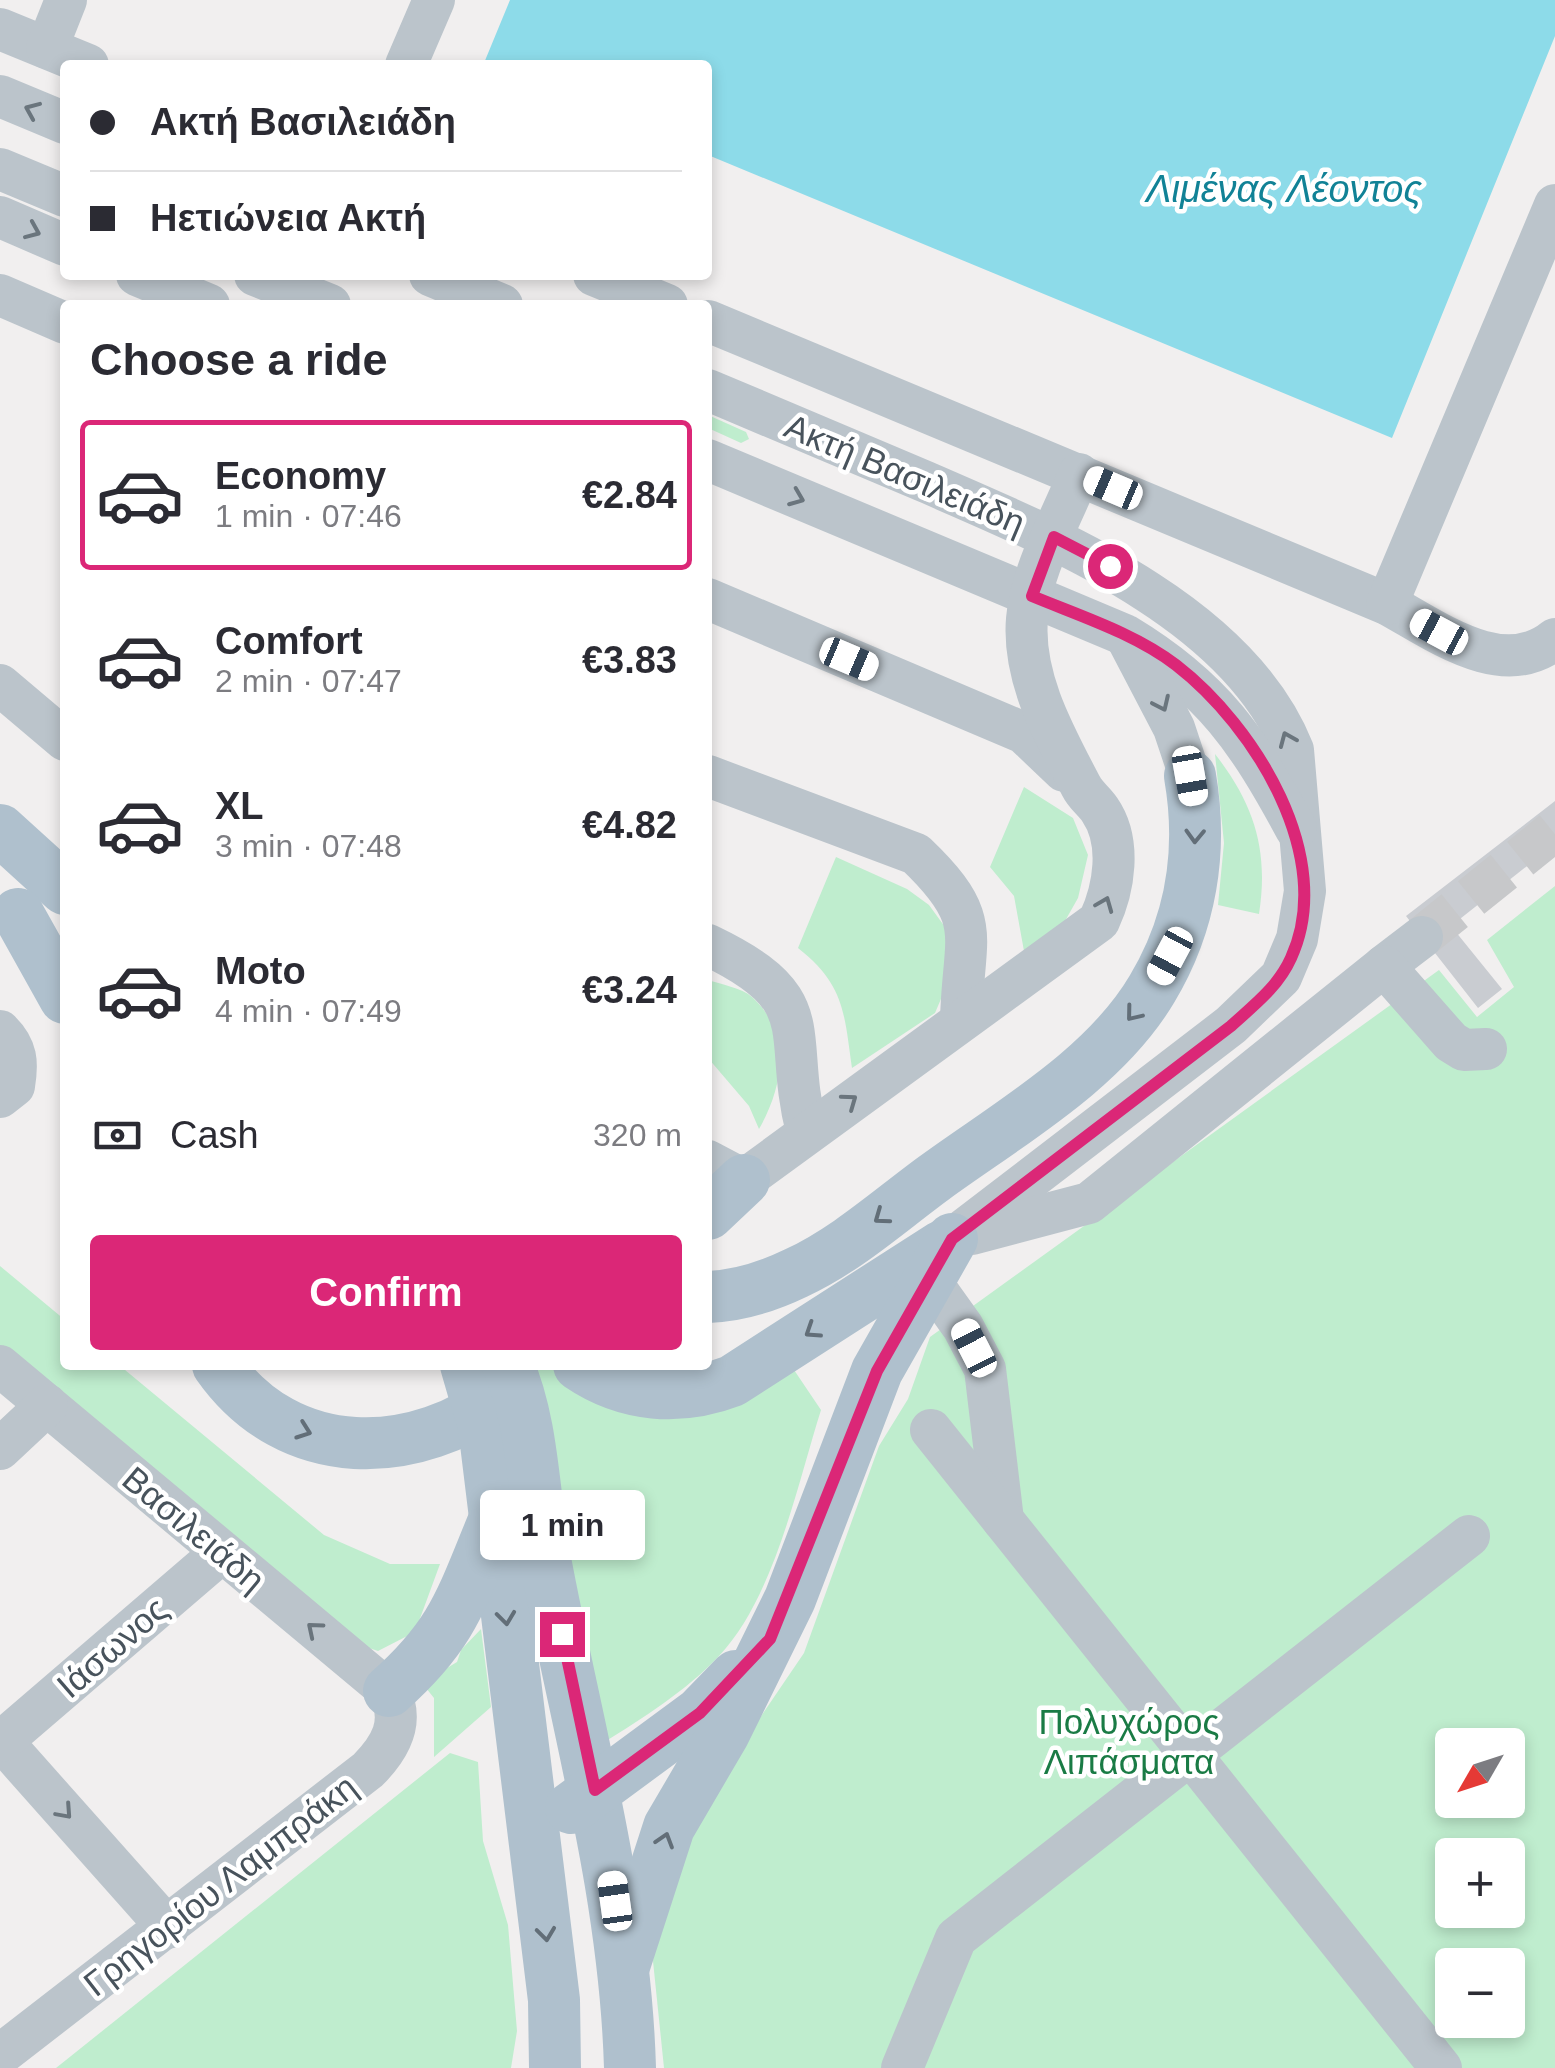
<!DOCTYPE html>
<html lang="en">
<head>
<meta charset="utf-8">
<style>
  body { margin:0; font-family:Arial,sans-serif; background:#f7f7f7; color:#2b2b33; height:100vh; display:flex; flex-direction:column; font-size:38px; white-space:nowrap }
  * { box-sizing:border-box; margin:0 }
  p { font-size:32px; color:#7c7c81 }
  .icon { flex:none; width:55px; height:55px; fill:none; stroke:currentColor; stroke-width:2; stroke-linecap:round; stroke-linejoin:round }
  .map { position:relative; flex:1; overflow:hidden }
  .side { position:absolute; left:60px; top:300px; width:652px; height:1070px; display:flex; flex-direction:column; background:#fff; border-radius:10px; box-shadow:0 5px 15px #0003 }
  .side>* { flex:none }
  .guide { position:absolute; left:60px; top:60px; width:652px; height:220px; border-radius:10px; box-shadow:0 5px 15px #0003; display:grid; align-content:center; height:220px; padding:0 30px; background:#fff }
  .needle { width:65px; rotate:231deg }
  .buttons { position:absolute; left:1435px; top:1728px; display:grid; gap:20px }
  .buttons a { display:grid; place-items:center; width:90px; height:90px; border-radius:10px; background:#fff; box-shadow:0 5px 15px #0003; font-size:50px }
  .end { position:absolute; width:45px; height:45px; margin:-22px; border:12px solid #db2777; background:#fff; box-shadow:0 0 0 5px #fff }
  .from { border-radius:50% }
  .bubble { position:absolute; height:70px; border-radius:10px; background:#fff; box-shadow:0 5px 15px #0003; font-size:32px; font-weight:800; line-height:70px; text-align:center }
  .car { position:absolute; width:30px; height:60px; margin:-30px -15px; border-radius:12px; box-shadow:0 0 8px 2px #0007; background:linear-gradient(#fff 24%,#345 0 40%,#fff 0 76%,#345 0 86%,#fff 0) }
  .guide b { display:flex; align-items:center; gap:35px; height:95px; font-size:38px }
  .guide b+b { border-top:2px solid #e1e1e2 }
  .guide i { width:25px; height:25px; background:#2b2b33 }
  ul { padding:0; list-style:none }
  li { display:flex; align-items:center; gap:30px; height:150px; margin:0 20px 15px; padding:0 10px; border:5px solid transparent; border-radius:10px }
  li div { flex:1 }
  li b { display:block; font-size:38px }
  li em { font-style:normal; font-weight:800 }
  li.selected { border-color:#db2777 }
  li>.icon { width:90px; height:90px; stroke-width:1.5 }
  h2 { padding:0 30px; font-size:45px; line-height:120px }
  .pay { display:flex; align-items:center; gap:25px; height:110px; padding:0 30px; font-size:38px }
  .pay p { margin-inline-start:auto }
  .button { display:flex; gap:20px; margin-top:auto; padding:20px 30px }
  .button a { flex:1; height:115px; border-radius:10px; background:#db2777; color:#fff; font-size:40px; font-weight:800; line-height:115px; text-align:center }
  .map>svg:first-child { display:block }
</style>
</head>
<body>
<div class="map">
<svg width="1555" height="2068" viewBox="0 0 1555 2068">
  <rect width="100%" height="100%" fill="#f1efef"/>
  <g fill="#bfedce" fill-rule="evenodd">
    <path d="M708,415L746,432L749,439L741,443L708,428Z"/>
    <path d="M1215,754C1254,804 1269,850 1259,914L1218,905L1224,843Z"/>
    <path d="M1024,787L1073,818L1088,855L1078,898L1065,921L1024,951L1014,896L990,867Z"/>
    <path d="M836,857L907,889L929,905L945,927L949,980L935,1013L852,1068C844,1013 845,985 798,948Z"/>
    <path d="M1555,886V2068H664L653,1961L664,1873L738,1750L804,1653L879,1446L908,1399L930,1337L1439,970L1477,1017L1514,987L1487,940ZM1452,1745H1508V1800H1452ZM1452,1855H1508V1910H1452ZM1452,1965H1508V2020H1452Z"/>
    <path d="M708,980C720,984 742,988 752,997C793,1034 783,1087 759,1129L749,1106L708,1058Z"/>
    <path d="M0,1266L65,1320V1365H119L324,1535L390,1564H440L415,1632L378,1651L357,1644L0,1347Z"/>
    <path d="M790,1364L821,1410C797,1486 774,1598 719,1656C686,1691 643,1718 603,1743L530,1365H552L566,1378Z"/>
    <path d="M481,1629L491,1707L434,1757V1698L422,1683L457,1662L461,1650Z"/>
    <path d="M450,1753L478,1762L483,1841L508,1925L517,2031L511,2068H56Z"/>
  </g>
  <path fill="#8ddbe9" d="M510,0H1555V36L1392,438L708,155V65L484,63Z"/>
  <path fill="#c9ccd1" d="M1555,801V844L1451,926L1502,989L1478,1008L1406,916Z"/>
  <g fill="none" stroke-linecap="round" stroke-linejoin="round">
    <path stroke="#c7c8ca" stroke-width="42" stroke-dasharray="42 21" stroke-linecap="butt" d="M1422,937L1555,830"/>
    <g stroke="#bbc4cb" stroke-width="42">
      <path d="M0,29L88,65"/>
      <path d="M47,48L66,0"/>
      <path d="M406,65L434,0"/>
      <path d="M0,96L65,123"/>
      <path d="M0,169L65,196"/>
      <path d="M0,217L65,245"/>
      <path d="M137,275L209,305"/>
      <path d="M255,275L330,305"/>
      <path d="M430,275L502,305"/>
      <path d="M594,275L667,305"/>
      <path d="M0,295L65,323"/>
      <path d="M708,321L1387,604C1435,630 1503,682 1555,639"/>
      <path d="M708,390C780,420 853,451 926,482C1052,537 1238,611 1293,750L1305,891L1297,939L1281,977L1231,1025L952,1239"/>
      <path d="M708,460L1125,635C1213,688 1248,740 1296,829"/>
      <path d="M708,599L1024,733L1064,771"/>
      <path d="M1387,604L1555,205"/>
      <path d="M1128,640L1174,728L1190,776"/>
      <path d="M0,685L65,740"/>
      <path d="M708,776L916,854C986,921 963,934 961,1020"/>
      <path d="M708,945C825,1001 781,1031 807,1132"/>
      <path d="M1384,966L1422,937"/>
      <path d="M0,1031C17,1048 18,1062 14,1086L0,1097"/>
      <path d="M708,1161L744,1180L1099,921C1114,889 1122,842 1100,810C1094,801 1086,796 1081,786C1055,736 1022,678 1027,619C1031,571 1061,519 1079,474"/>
      <path d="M972,1234L1089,1203L1384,966L1451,1042L1464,1050L1486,1049"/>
      <path d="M928,1278L963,1327L985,1369L1003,1520"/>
      <path d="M0,1366L389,1691C405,1722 391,1747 368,1770L0,2055"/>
      <path d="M931,1430L1441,2068"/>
      <path d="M0,1449L47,1405"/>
      <path d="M0,1739L168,1928"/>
      <path d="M2,1741L222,1552"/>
      <path d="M902,2068L956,1938L1469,1536"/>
    </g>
    <g stroke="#afc0cd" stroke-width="52">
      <path d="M0,830L65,889"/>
      <path d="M18,914L65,998"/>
      <path d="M708,1214L744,1180"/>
      <path d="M708,1297C737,1296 769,1286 796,1273C846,1250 889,1211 934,1178C1008,1124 1104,1070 1152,989C1191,924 1203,851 1190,776"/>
      <path d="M218,1365C289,1466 416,1463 506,1392"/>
      <path d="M466,1365L484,1427L554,2000L555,2068"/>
      <path d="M508,1365C534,1425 533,1495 545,1559C577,1729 625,1894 630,2068"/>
      <path d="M579,1365C626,1397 680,1401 732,1381L942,1246"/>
      <path d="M389,1691C453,1634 461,1600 493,1523"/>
      <path d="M571,1808L700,1713L736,1676"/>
      <path d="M624,1966L669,1827L724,1733L790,1599L877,1371L952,1239"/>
    </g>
  </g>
  <defs><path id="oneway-chevron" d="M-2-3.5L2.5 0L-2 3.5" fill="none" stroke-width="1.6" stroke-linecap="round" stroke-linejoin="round" transform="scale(2.5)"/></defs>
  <g stroke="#6a757d">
    <use href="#oneway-chevron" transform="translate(32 110) rotate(-157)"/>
    <use href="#oneway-chevron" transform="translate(33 231) rotate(23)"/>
    <use href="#oneway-chevron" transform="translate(797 498) rotate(22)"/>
    <use href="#oneway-chevron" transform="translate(1162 704) rotate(65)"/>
    <use href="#oneway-chevron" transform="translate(1287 739) rotate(-113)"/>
    <use href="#oneway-chevron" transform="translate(1105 904) rotate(-68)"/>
    <use href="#oneway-chevron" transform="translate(850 1101) rotate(-36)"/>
    <use href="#oneway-chevron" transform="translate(314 1629) rotate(-140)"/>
    <use href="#oneway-chevron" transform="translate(65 1812) rotate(48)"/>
  </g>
  <g stroke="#626e78">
    <use href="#oneway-chevron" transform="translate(1195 836) rotate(92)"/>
    <use href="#oneway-chevron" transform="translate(1133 1014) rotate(129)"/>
    <use href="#oneway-chevron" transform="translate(881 1217) rotate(144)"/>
    <use href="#oneway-chevron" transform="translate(812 1331) rotate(147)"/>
    <use href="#oneway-chevron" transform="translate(304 1431) rotate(20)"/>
    <use href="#oneway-chevron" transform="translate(506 1618) rotate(83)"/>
    <use href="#oneway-chevron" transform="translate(665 1840) rotate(-73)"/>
    <use href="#oneway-chevron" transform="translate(546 1934) rotate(83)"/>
  </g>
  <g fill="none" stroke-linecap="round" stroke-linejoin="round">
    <path stroke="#db2777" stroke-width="12" d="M562,1634L595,1790L700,1713L770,1639L877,1371L952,1239L1231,1026C1254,1005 1278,987 1291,958C1337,858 1255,726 1176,665C1134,633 1080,616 1032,596L1054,537L1110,566"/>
  </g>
  <g text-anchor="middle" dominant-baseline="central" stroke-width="9" stroke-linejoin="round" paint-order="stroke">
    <g font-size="35" fill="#48535c" stroke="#fff">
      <text transform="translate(905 474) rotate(23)">Ακτή Βασιλειάδη</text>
      <text transform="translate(194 1529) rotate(40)">Βασιλειάδη</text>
      <text transform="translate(112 1647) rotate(-41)">Ιάσωνος</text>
      <text transform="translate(220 1885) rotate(-38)">Γρηγορίου Λαμπράκη</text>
    </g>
    <g font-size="35" fill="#1a7b45" stroke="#fff">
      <text x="1129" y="1721">Πολυχώρος<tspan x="1129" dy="40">Λιπάσματα</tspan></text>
    </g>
    <g font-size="38" font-style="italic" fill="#118296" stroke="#fff">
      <text x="1284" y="189">Λιμένας Λέοντος</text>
    </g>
  </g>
</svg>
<div class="buttons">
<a><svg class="needle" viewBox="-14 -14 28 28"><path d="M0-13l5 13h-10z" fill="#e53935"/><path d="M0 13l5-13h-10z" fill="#7c7c81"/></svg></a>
<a>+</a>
<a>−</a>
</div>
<i class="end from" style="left:1110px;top:566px"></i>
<i class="end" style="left:562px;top:1634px"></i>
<div class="bubble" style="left:480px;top:1490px;width:165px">1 min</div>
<i class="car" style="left:1113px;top:488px;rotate:293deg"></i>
<i class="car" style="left:1439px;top:632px;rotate:298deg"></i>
<i class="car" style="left:849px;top:659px;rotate:113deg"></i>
<i class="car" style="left:1190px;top:776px;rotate:170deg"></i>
<i class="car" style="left:1170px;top:956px;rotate:208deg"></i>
<i class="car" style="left:974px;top:1348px;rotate:333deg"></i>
<i class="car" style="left:615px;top:1901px;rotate:352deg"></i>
<div class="guide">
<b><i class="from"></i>Ακτή Βασιλειάδη</b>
<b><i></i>Ηετιώνεια Ακτή</b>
</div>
<section class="side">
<h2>Choose a ride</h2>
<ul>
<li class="selected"><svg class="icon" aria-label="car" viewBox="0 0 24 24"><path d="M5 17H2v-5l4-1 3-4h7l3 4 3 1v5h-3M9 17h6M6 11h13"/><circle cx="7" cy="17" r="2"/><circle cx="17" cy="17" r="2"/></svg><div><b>Economy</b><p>1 min · 07:46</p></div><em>€2.84</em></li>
<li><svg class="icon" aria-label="car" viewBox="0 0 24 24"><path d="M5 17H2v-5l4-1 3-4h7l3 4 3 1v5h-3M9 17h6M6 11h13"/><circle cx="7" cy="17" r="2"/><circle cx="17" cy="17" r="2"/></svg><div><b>Comfort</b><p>2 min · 07:47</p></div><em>€3.83</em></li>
<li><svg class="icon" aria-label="car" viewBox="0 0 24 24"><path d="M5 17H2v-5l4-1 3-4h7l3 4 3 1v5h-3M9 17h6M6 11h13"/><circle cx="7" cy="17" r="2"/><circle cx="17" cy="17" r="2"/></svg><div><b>XL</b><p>3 min · 07:48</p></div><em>€4.82</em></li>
<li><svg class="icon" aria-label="car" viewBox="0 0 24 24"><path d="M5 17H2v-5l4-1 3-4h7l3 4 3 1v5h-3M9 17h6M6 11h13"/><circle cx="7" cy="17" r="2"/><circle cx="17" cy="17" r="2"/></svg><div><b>Moto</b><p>4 min · 07:49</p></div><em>€3.24</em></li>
</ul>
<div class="pay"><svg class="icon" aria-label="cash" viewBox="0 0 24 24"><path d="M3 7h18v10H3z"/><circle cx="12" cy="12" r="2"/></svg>Cash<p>320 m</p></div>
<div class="button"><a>Confirm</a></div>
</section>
</div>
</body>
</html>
